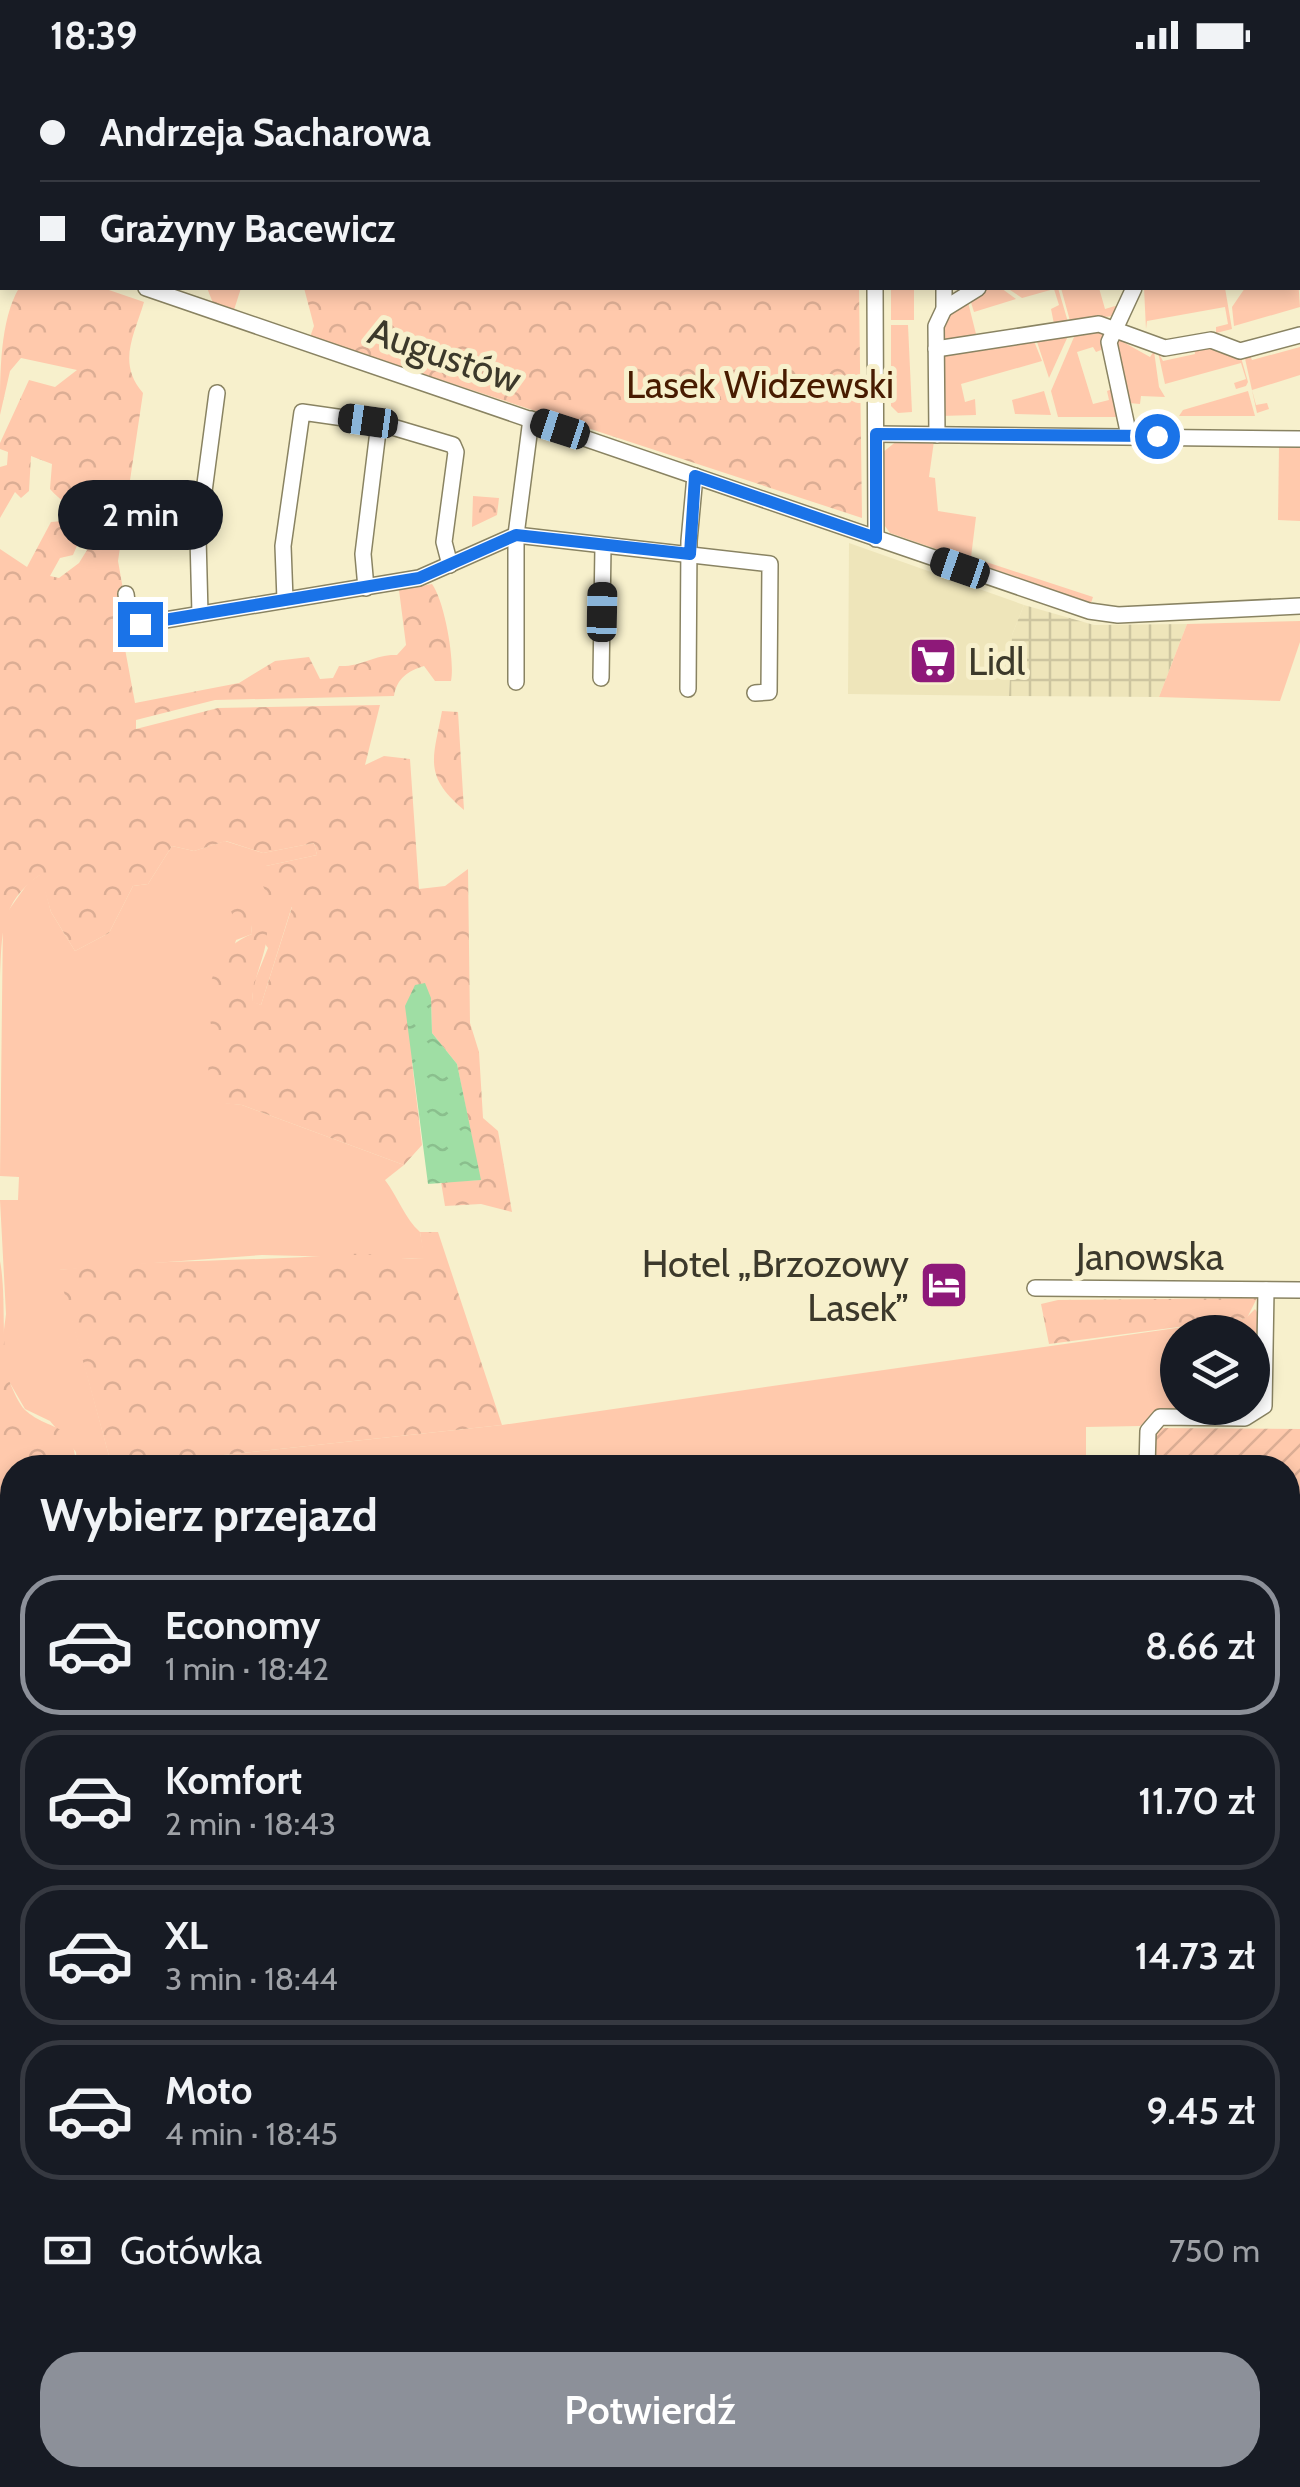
<!DOCTYPE html>
<html lang="pl">
<head>
<meta charset="utf-8">
<style>
  body { margin:0; font-family:Cabin,sans-serif; background:#242831; color:#f1f3f6; height:100vh; display:flex; flex-direction:column; font-size:38px; white-space:nowrap }
  * { box-sizing:border-box; margin:0 }
  p { font-size:32px; color:#9ea1a6 }
  .icon { flex:none; width:55px; height:55px; fill:none; stroke:currentColor; stroke-width:2; stroke-linecap:round; stroke-linejoin:round }
  .map { position:relative; flex:1; overflow:hidden }
  .details { position:absolute; left:0px; top:1385px; width:1300px; height:1032px; display:flex; flex-direction:column; background:#171b24; border-radius:40px 40px 0 0; box-shadow:0 5px 15px #0003 }
  .details>* { flex:none }
  .banner { position:absolute; left:0px; top:0px; width:1300px; height:220px; box-shadow:0 5px 15px #0003; display:grid; align-content:center; height:220px; padding:0 40px; background:#171b24 }
  .buttons { position:absolute; left:1160px; top:1245px; display:grid; gap:20px }
  .buttons a { display:grid; place-items:center; width:110px; height:110px; border-radius:50%; background:#171b24; box-shadow:0 5px 15px #0003; font-size:50px }
  .end { position:absolute; width:45px; height:45px; margin:-22px; border:12px solid #1a73e8; background:#fff; box-shadow:0 0 0 5px #fff }
  .from { border-radius:50% }
  .bubble { position:absolute; height:70px; border-radius:35px; background:#171b24; box-shadow:0 5px 15px #0003; font-size:32px; font-weight:600; line-height:70px; text-align:center }
  .car { position:absolute; width:30px; height:60px; margin:-30px -15px; border-radius:12px; box-shadow:0 0 8px 2px #0007; background:linear-gradient(#222 24%,#8ab4d8 0 40%,#222 0 76%,#8ab4d8 0 86%,#222 0) }
  .banner b { display:flex; align-items:center; gap:35px; height:95px; font-size:38px }
  .banner b+b { border-top:2px solid #363941 }
  .banner i { width:25px; height:25px; background:#f1f3f6 }
  ul { padding:0; list-style:none }
  li { display:flex; align-items:center; gap:30px; height:140px; margin:0 20px 15px; padding:0 20px; border:5px solid #363941; border-radius:40px }
  li div { flex:1 }
  li b { display:block; font-size:38px }
  li em { font-style:normal; font-weight:600 }
  li.active { border-color:#8c9099 }
  li>.icon { width:90px; height:90px; stroke-width:1.5 }
  h2 { padding:0 40px; font-size:45px; line-height:120px }
  .pay { display:flex; align-items:center; gap:25px; height:110px; padding:0 40px; font-size:38px }
  .pay p { margin-inline-start:auto }
  .action { display:flex; gap:20px; margin-top:auto; padding:20px 40px }
  .action a { flex:1; height:115px; border-radius:40px; background:#8c9099; color:#fff; font-size:40px; font-weight:600; line-height:115px; text-align:center }
  .status { display:flex; justify-content:space-between; align-items:center; height:70px; padding:0 50px; background:#171b24; direction:ltr }
  .status svg { height:28px; fill:currentColor }
  .map>svg:first-child { display:block }
</style>
</head>
<body>
<div class="status"><b>18:39</b><svg viewBox="0 0 49 12"><path d="M0 12V9h3v3zM5 12V6h3v6zM10 12V3h3v9zM15 12V0h3v12zM26 1h20v11H26zM47 4h2v5h-2z"/></svg></div>
<div class="map">
<svg width="1300" height="2417" viewBox="0 0 1300 2417">
  <defs>
    <pattern id="industrial-grid" width="8" height="8" patternUnits="userSpaceOnUse" patternTransform="scale(2.5)"><rect width="8" height="8" fill="#eee5ba"/><path d="M0 4h8M4 0v8" fill="none" stroke="#cdc5a0"/></pattern>
    <pattern id="forest-crowns" width="20" height="18" patternUnits="userSpaceOnUse" patternTransform="scale(2.5)"><rect width="20" height="18" fill="#ffc9ac"/><path d="M2 6a3 3 0 1 1 6 0M12 15a3 3 0 1 1 6 0" fill="none" stroke="#dbad94"/></pattern>
    <pattern id="garden-furrows" width="10" height="10" patternUnits="userSpaceOnUse" patternTransform="scale(2.5)"><rect width="10" height="10" fill="#ffc9ac"/><path d="M-1 1l2-2M0 10L10 0M9 11l2-2" fill="none" stroke="#dbad94"/></pattern>
    <pattern id="water-ripples" width="26" height="14" patternUnits="userSpaceOnUse" patternTransform="scale(2.5)"><rect width="26" height="14" fill="#9fdea4"/><path d="M2 4q2-2 4 0t4 0M15 11q2-2 4 0t4 0" fill="none" stroke="#8abf8d"/></pattern>
  </defs>
  <rect width="100%" height="100%" fill="#f7f0cc"/>
  <path fill="#eee5ba" d="M849,473L1024,535L1012,565L1009,626L848,624Z"/>
  <path fill="url(#industrial-grid)" d="M1024,535L1094,555L1187,554L1159,627L1009,626L1012,565Z"/>
  <g fill="#ffc9ac">
    <path d="M1298,209L1300,237L1234,256L1232,237L1245,218H1298Z"/>
    <rect x="891" y="218" width="23" height="32"/>
    <path d="M986,218H1001L1016,229L974,242L969,226Z"/>
    <path d="M1007,218H1058L1068,252L1054,254L1051,239L1059,235L1054,219L1022,228Z"/>
    <path d="M1061,218H1099L1105,239L1122,234L1113,246L1070,251Z"/>
    <path d="M1144,218H1225L1232,259L1216,263V257L1228,254L1225,237L1147,251L1146,259Z"/>
    <path d="M967,228L976,264L941,271L950,238Z"/>
    <path d="M891,255H908L912,342L898,343L891,336Z"/>
    <path d="M1105,258L1101,280L1096,282L1093,277L1077,282L1093,334L1109,330L1107,321L1112,319L1120,347H1058L1051,321L1077,260Z"/>
    <path d="M1032,266L1042,291L961,314L965,332L975,329L976,345L940,346L943,282Z"/>
    <path d="M1035,266H1068L1049,308Z"/>
    <path d="M1128,266L1125,273L1150,287L1154,281L1159,317L1165,327L1141,326L1140,334L1129,333L1117,290L1121,288L1119,278L1114,280L1115,269Z"/>
    <path d="M1209,274L1240,284L1248,312L1246,316L1236,319L1234,313L1246,309L1241,293L1165,314L1158,282L1163,291L1195,284L1194,277Z"/>
    <path d="M1300,277V305L1252,320L1256,335L1267,333L1269,339L1257,343L1244,284L1249,283L1252,290Z"/>
    <path d="M1044,321L1051,345L1015,344L1012,330Z"/>
    <path d="M1248,321L1255,346H1179L1183,340Z"/>
    <path d="M898,370L934,371L929,407L935,408L938,441L976,447L971,487L1093,527L1091,533L890,463L882,452V383Z"/>
    <path d="M1279,377H1300V451L1278,450Z"/>
    <path d="M1300,551V572L1280,631L1159,627L1187,554Z"/>
    <path d="M225,771L263,783L314,773L317,785L266,796L292,836L261,935L252,932L253,915L268,878L251,855L252,864L236,870L214,950L208,1031L242,1035L404,1095L385,1110C398,1127 405,1149 420,1162L425,1189L262,1185L59,1200L112,1397L502,1355L1246,1248L1255,1239L1259,1245L1261,1324L1257,1335L1253,1336L1252,1262H1178V1338H1249L1159,1341L1140,1356L1086,1357V1397H77L76,1382L50,1351L25,1339L7,1308L1,1283L6,1244L0,1130H18L19,1107L0,1106L3,848L28,813L41,804L51,842L75,881L109,863L133,816L148,814L172,776L194,781Z"/>
    <path d="M12,1415V2019H0V1417Z"/>
    <rect x="0" y="2101" width="12" height="78"/>
    <rect x="0" y="2182" width="12" height="42"/>
    <path d="M0,2266H12V2315L0,2329Z"/>
    <path d="M96,2405H123L149,2417H82Z"/>
    <path d="M895,2405H930V2417H890Z"/>
    <path d="M1087,2405H1162V2414L1123,2412L1122,2417H1087Z"/>
    <rect x="218" y="2413" width="107" height="4"/>
  </g>
  <g fill="url(#forest-crowns)">
    <path d="M96,0H909L96,2Z"/>
    <path d="M19,218H103L144,232C134,266 117,293 143,323L118,491L126,536L123,568L135,633L239,613L275,591L309,587L320,609L333,608L339,596C362,597 375,584 397,585L406,575L399,520L432,514C445,532 455,592 451,611H435L424,596C408,601 397,608 394,626L215,630L136,650V659L218,638L380,635L365,695L384,686L410,689L419,819L445,816L468,799L470,953L479,982L483,1048L498,1061L512,1142L481,1134L445,1136L441,1112L480,1110L457,994L432,963L431,928L412,992L422,1075L404,1095L242,1035L208,1032C203,998 221,963 204,933C214,902 219,877 252,864L251,855L235,852L227,830L239,821C292,852 254,890 252,931L261,935L292,837L273,835L256,803L266,796L317,785L314,773L263,783L226,771L194,781L172,776L148,814L133,816L109,863L75,881L51,842L40,805C0,832 2,864 0,907V479L27,497L51,452L73,450L82,464L73,485L60,488L50,506L59,508L79,493L95,467L91,441C72,440 63,433 50,419L52,394L31,386L29,421L21,428L15,422L0,448V397L7,395L8,382L0,379V373L29,310L55,317L77,300L21,288L10,301L0,345C0,303 0,250 19,218Z"/>
    <path d="M207,218H241L234,240L213,233Z"/>
    <path d="M304,218H859L862,448L310,267L314,256Z"/>
    <path d="M473,426L499,428L497,445L472,457Z"/>
    <path d="M442,641L458,642L464,740C423,705 433,690 442,641Z"/>
    <path d="M420,1162H438L502,1355L112,1397L58,1200C154,1189 252,1192 348,1184C373,1182 399,1190 424,1189Z"/>
    <path d="M0,1191C7,1227 0,1285 10,1313C13,1320 19,1334 25,1340C51,1363 75,1350 76,1397L12,1398V1415L0,1417Z"/>
    <path d="M1257,1228L1247,1248L1049,1274L1041,1234L1058,1230Z"/>
    <path d="M1300,1478V1908L1292,1911L1288,1906V1708L1294,1704L1288,1659V1523L1293,1517L1288,1488Z"/>
    <path d="M12,1522V1577L0,1579V1524Z"/>
    <path d="M12,1597V1654L0,1657V1600Z"/>
    <path d="M12,1690V1756L0,1759V1694Z"/>
    <path d="M12,1796V1853L0,1856V1799Z"/>
    <path d="M12,1872V2017H0V1874Z"/>
    <path d="M1288,1929L1300,1930V1966H1288Z"/>
    <path d="M1288,2175L1300,2184V2236L1288,2237Z"/>
    <rect x="949" y="2405" width="138" height="12"/>
  </g>
  <path fill="url(#garden-furrows)" d="M1154,1358L1300,1359V1466H1288V1398L1155,1397Z"/>
  <path fill="url(#water-ripples)" d="M425,913L431,928L432,963L457,994L481,1110L428,1114L405,936L415,915Z"/>
  <g fill="none" stroke-linecap="round" stroke-linejoin="round">
    <g stroke="#898362" stroke-width="18">
      <g id="minor">
        <path d="M1264,0V2"/>
        <path d="M33,2L34,0"/>
        <path d="M68,2L69,0"/>
        <path d="M927,2V0"/>
        <path d="M1123,2L1129,0"/>
        <path d="M1188,2L1197,0"/>
        <path d="M1298,90L1300,89"/>
        <path d="M0,112L2,101"/>
        <path d="M0,132L2,129"/>
        <path d="M1298,156L1300,157"/>
        <path d="M0,168L2,169"/>
        <path d="M146,218L1089,541L1118,545L1300,536"/>
        <path d="M875,218L876,469"/>
        <path d="M944,239L978,218"/>
        <path d="M936,279L1099,254L1165,278L1211,270L1240,281L1300,265"/>
        <path d="M876,364L1300,369"/>
        <path d="M937,365L936,256L944,239V218"/>
        <path d="M1129,366L1109,272L1134,218"/>
        <path d="M366,518L363,484L379,353"/>
        <path d="M126,524L129,546L141,554L419,508L516,465L770,494L769,622L755,623"/>
        <path d="M285,530L283,476L302,342L379,353L453,375L456,382L444,472L450,495"/>
        <path d="M200,544L198,467L217,323"/>
        <path d="M601,608L603,476"/>
        <path d="M516,612V465L531,349"/>
        <path d="M688,619L689,471L695,406"/>
        <path d="M1035,1218L1300,1220"/>
        <path d="M1147,1398L1148,1361L1160,1347L1245,1348L1264,1336L1266,1220"/>
        <path d="M1288,1972H1300"/>
        <path d="M1288,2147L1300,2156"/>
        <path d="M0,2347L12,2322"/>
        <path d="M193,2405V2417"/>
        <path d="M414,2405V2417"/>
        <path d="M1181,2405V2417"/>
        <path d="M936,2417V2405"/>
      </g>
    </g>
    <use href="#minor" stroke="#fff" stroke-width="15"/>
  </g>
  <g fill="none" stroke-linecap="round" stroke-linejoin="round">
    <path stroke="#1a73e8" stroke-width="12" d="M140,554L419,508L516,465L690,484L695,406L876,468V364L1157,366"/>
  </g>
  <defs>
    <g id="supermarket-square" transform="scale(2.5)"><rect x="-9" y="-9" width="18" height="18" rx="4" fill="#8e1979" stroke="#f7f0cc"/><path d="M-6-5.5h2.5l.6 2H6L4.5 2H-2.5L-4.4-4H-6ZM-1.5 3.2a1.3 1.3 0 1 0 .1 0ZM3 3.2a1.3 1.3 0 1 0 .1 0Z" fill="#fff"/></g>
    <g id="hotel-square" transform="scale(2.5)"><rect x="-9" y="-9" width="18" height="18" rx="4" fill="#8e1979" stroke="#f7f0cc"/><path d="M-6-4.5h1.5V1H6V5H4.5V3h-9V5H-6ZM-4 0a1.8 1.8 0 1 1 3.6 0ZM.5 0V-2.5h3Q6-2.5 6 0Z" fill="#fff"/></g>
  </defs>
  <g fill-rule="evenodd">
    <use href="#supermarket-square" x="933" y="591"/>
    <use href="#hotel-square" x="944" y="1215"/>
  </g>
  <g text-anchor="middle" dominant-baseline="central" stroke-width="10" stroke-linejoin="round" paint-order="stroke">
    <g font-size="38" fill="#3c392b" stroke="#f7f0cc">
      <text transform="translate(445 285) rotate(19)">Augustów</text>
      <text x="1150" y="1186">Janowska</text>
    </g>
    <g font-size="38" fill="#481b00" stroke="#f7f0cc">
      <text x="760" y="314">Lasek Widzewski</text>
    </g>
    <g font-size="38" fill="#3c392b" stroke="#f7f0cc" text-anchor="start">
      <text x="968" y="591">Lidl</text>
      <text x="909" y="1193" text-anchor="end">Hotel „Brzozowy<tspan x="909" dy="44">Lasek”</tspan></text>
    </g>
  </g>
</svg>
<div class="buttons">
<a><svg class="icon" aria-label="layers" viewBox="0 0 24 24"><path d="M12 4l9 5-9 5-9-5zM3 14l9 5 9-5"/></svg></a>
</div>
<i class="end from" style="left:1157px;top:366px"></i>
<i class="end" style="left:140px;top:554px"></i>
<div class="bubble" style="left:58px;top:410px;width:165px">2 min</div>
<i class="car" style="left:368px;top:351px;rotate:278deg"></i>
<i class="car" style="left:560px;top:359px;rotate:288deg"></i>
<i class="car" style="left:960px;top:498px;rotate:289deg"></i>
<i class="car" style="left:602px;top:542px;rotate:1deg"></i>
<div class="banner">
<b><i class="from"></i>Andrzeja Sacharowa</b>
<b><i></i>Grażyny Bacewicz</b>
</div>
<section class="details">
<h2>Wybierz przejazd</h2>
<ul>
<li class="active"><svg class="icon" aria-label="car" viewBox="0 0 24 24"><path d="M5 17H2v-5l4-1 3-4h7l3 4 3 1v5h-3M9 17h6M6 11h13"/><circle cx="7" cy="17" r="2"/><circle cx="17" cy="17" r="2"/></svg><div><b>Economy</b><p>1 min · 18:42</p></div><em>8.66 zł</em></li>
<li><svg class="icon" aria-label="car" viewBox="0 0 24 24"><path d="M5 17H2v-5l4-1 3-4h7l3 4 3 1v5h-3M9 17h6M6 11h13"/><circle cx="7" cy="17" r="2"/><circle cx="17" cy="17" r="2"/></svg><div><b>Komfort</b><p>2 min · 18:43</p></div><em>11.70 zł</em></li>
<li><svg class="icon" aria-label="car" viewBox="0 0 24 24"><path d="M5 17H2v-5l4-1 3-4h7l3 4 3 1v5h-3M9 17h6M6 11h13"/><circle cx="7" cy="17" r="2"/><circle cx="17" cy="17" r="2"/></svg><div><b>XL</b><p>3 min · 18:44</p></div><em>14.73 zł</em></li>
<li><svg class="icon" aria-label="car" viewBox="0 0 24 24"><path d="M5 17H2v-5l4-1 3-4h7l3 4 3 1v5h-3M9 17h6M6 11h13"/><circle cx="7" cy="17" r="2"/><circle cx="17" cy="17" r="2"/></svg><div><b>Moto</b><p>4 min · 18:45</p></div><em>9.45 zł</em></li>
</ul>
<div class="pay"><svg class="icon" aria-label="cash" viewBox="0 0 24 24"><path d="M3 7h18v10H3z"/><circle cx="12" cy="12" r="2"/></svg>Gotówka<p>750 m</p></div>
<div class="action"><a>Potwierdź</a></div>
</section>
</div>
</body>
</html>
